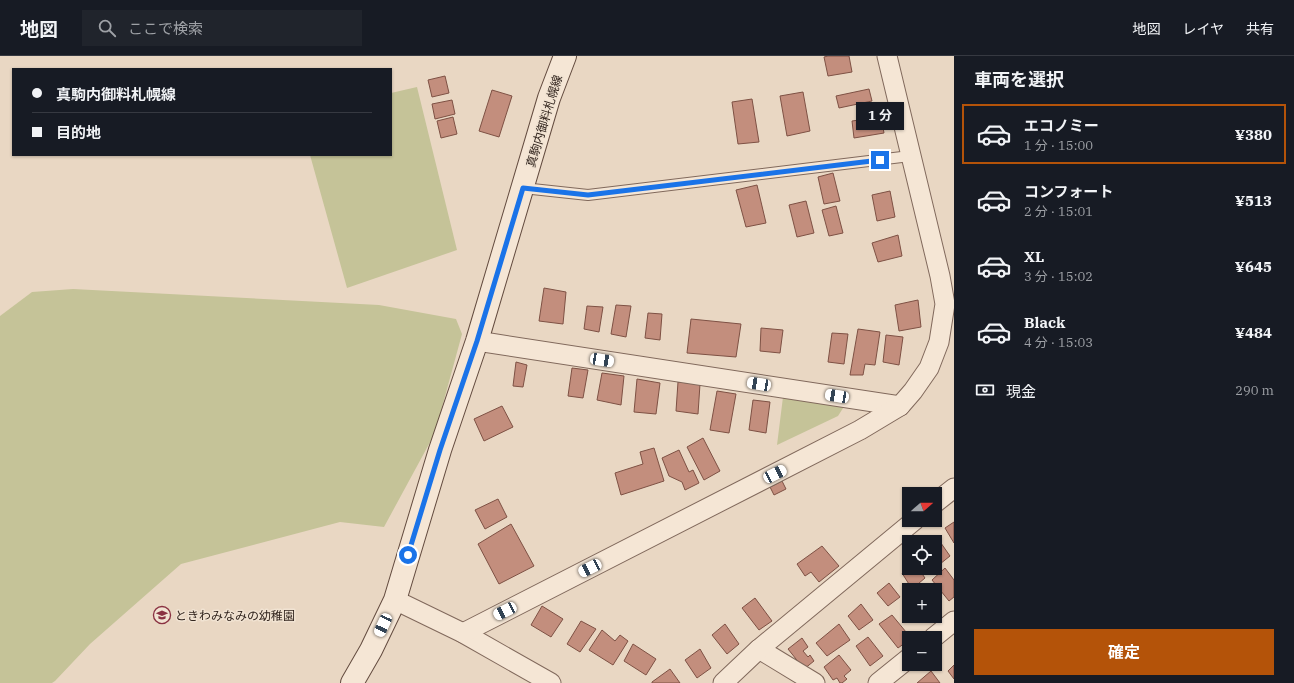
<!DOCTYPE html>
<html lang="ja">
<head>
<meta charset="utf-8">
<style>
  body { margin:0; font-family:"IBM Plex Serif","Noto Sans JP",serif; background:#20242c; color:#f1f3f6; height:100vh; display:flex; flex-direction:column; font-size:15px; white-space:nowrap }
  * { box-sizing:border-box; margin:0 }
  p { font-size:13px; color:#9ea1a6 }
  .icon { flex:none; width:22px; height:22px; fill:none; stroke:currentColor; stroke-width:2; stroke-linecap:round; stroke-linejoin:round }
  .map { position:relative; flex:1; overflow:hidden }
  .drawer { display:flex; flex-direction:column; background:#171b24; width:340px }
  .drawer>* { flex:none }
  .banner { position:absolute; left:12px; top:12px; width:380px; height:88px; border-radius:0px; box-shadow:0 1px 3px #0004; display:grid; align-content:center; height:88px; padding:0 20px; background:#171b24 }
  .needle { width:26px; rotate:70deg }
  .buttons { position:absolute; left:902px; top:431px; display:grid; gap:8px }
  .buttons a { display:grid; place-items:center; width:40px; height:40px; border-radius:0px; background:#171b24; box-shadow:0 1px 3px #0004; font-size:20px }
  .end { position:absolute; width:18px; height:18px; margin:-9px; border:5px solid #1a73e8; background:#fff; box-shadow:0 0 0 2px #fff }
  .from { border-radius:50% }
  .bubble { position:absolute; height:28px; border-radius:0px; background:#171b24; box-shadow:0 1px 3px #0004; font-size:13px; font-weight:700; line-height:28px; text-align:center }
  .car { position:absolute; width:12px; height:24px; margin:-12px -6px; border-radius:5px; box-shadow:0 0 3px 1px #0007; background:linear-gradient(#fff 24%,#345 0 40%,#fff 0 76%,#345 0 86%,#fff 0) }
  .banner b { display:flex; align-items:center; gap:14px; height:38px; font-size:15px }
  .banner b+b { border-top:1px solid #363941 }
  .banner i { width:10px; height:10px; background:#f1f3f6 }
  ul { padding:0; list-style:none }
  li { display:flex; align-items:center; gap:12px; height:60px; margin:0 8px 6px; padding:0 12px; border:2px solid transparent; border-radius:0px }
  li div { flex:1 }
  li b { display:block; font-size:15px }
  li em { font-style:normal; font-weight:700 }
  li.selected { border-color:#b45309 }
  li>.icon { width:36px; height:36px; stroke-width:1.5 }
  h2 { padding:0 20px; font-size:18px; line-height:48px }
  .pay { display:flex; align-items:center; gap:10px; height:44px; padding:0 20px; font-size:15px }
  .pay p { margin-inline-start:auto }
  .button { display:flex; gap:8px; margin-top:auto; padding:8px 20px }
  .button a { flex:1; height:46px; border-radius:0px; background:#b45309; color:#fff; font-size:16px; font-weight:700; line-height:46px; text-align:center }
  header { display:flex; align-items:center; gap:24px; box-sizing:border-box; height:56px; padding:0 20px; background:#171b24; border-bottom:1px solid #363941 }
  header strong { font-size:19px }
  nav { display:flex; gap:22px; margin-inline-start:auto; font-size:14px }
  .search { width:280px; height:36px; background:#20242c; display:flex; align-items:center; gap:10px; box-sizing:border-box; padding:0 14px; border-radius:0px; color:#9ea1a6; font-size:15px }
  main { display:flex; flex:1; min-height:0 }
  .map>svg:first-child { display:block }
</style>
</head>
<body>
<header>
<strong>地図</strong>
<div class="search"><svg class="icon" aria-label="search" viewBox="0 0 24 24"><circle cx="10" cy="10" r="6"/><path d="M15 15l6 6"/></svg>ここで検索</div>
<nav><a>地図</a><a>レイヤ</a><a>共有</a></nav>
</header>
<main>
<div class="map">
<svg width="954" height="627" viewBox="0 0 954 627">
  <rect width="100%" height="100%" fill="#e9d7c3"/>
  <g fill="#c5c398">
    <path d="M417,31L457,194L347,232L310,99H391V37Z"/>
    <path d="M73,233L379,249L456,263L462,278L435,377L384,471L340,466L181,508L90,588L55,625L52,627H0V260L32,236Z"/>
    <path d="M784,333L845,349L838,360L777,389Z"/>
  </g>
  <g fill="#c38e7d" stroke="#7e5144">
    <path d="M828,0H849L852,16L828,20L824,1Z"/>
    <path d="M445,20L449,37L432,41L428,24Z"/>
    <path d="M869,33L872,45L839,52L836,40Z"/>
    <path d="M492,34L512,40L499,81L479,75Z"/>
    <path d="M803,36L810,75L787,80L780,40Z"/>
    <path d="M752,43L759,86L738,88L732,46Z"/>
    <path d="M452,44L455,58L435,63L432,48Z"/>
    <path d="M453,61L457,78L441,82L437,65Z"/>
    <path d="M881,61L884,77L854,82L852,65Z"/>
    <path d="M833,117L840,145L824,148L818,121Z"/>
    <path d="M757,129L766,167L746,171L736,134Z"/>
    <path d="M890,135L895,161L877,165L872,139Z"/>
    <path d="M806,145L814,177L797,181L789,149Z"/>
    <path d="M836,150L843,177L829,180L822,154Z"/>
    <path d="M898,179L902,200L878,206L872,187Z"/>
    <path d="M544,232L566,236L563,268L539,265Z"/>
    <path d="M918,244L921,271L899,275L895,249Z"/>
    <path d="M616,249L631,250L626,281L611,278Z"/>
    <path d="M587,250L603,251L599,276L584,273Z"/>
    <path d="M648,257L662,258L660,284L645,282Z"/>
    <path d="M691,263L741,268L736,301L687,297Z"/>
    <path d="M761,272L783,274L780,297L760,295Z"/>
    <path d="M858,273L880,276L875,309L865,308L863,319H850Z"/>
    <path d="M832,277L848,278L844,308L828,306Z"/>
    <path d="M886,279L903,281L899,309L883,306Z"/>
    <path d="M516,306L527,309L523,331L513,330Z"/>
    <path d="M572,312L588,314L583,342L568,340Z"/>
    <path d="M602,317L624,320L621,349L597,344Z"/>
    <path d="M637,323L660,327L656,358L634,356Z"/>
    <path d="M678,326L700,328L698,358L676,355Z"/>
    <path d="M717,335L736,338L729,377L710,374Z"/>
    <path d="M753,344L770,346L766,377L749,374Z"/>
    <path d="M502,350L513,371L484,385L474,363Z"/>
    <path d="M703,382L720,415L704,424L687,391Z"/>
    <path d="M654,392L664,425L621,439L615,417L643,408L640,396Z"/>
    <path d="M679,394L689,416L693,414L699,427L685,434L682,426L669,420L662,402Z"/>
    <path d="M782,425L786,433L774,439L770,431Z"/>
    <path d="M498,443L507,461L485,473L475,454Z"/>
    <path d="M954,466V487L945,472Z"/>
    <path d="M511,468L534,510L499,528L478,488Z"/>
    <path d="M936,480L950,500L930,516L928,512H935V486H928Z"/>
    <path d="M822,490L839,510L819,526L811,516L805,520L797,508Z"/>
    <path d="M909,512H918L925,522L912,533L902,517Z"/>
    <path d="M945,512L954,524V541L949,545L932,524Z"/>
    <path d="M889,527L900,541L888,550L877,537Z"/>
    <path d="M755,542L772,565L759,574L742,552Z"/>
    <path d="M861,548L873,564L859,574L848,560Z"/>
    <path d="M542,550L563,563L551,581L531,569Z"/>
    <path d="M892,559L911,582H909V584L898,592L879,568Z"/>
    <path d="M581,565L596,573L580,596L567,588Z"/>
    <path d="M725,568L739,588L727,598L712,579Z"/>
    <path d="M839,568L850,584L827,600L816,587Z"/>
    <path d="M602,574L615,585L620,579L628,585L613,609L589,594Z"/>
    <path d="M868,581L883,600L870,610L856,590Z"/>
    <path d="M802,582L808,591L803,595L808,601L810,599L814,605L804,613L788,593Z"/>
    <path d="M633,588L656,603L646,619L624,605Z"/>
    <path d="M700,593L711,612L697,622L685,604Z"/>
    <path d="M839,599L851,614L844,620L847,623L842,627H840L837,622L833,624L824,611Z"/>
    <path d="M954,609V623L948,615Z"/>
    <path d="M670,613L680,627H652V626Z"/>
    <path d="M931,615L940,627H917Z"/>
  </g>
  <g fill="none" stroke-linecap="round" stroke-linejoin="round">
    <g stroke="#81695c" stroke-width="12">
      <path id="service" d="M523,132L588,139L910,100"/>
    </g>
    <g stroke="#81695c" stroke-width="21">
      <g id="minor">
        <path d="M477,285L900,350"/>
        <path d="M935,447L954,432"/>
        <path d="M395,544L463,577L551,627"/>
        <path d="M463,577L860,374L900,350L913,335L929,312L939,286L945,248L940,220L887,0"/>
        <path d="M933,582L954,565"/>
        <path d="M759,593L815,627"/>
        <path d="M723,627L759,593L915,464"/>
        <path d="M878,627L909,602"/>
      </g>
    </g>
    <g stroke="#634b3f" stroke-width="24">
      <path id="secondary" d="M352,627L371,594L395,544L440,394L477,285L549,42L565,0"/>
    </g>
    <use href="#service" stroke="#f5e6d5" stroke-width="10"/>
    <use href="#minor" stroke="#f5e6d5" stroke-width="19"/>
    <use href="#secondary" stroke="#f5e6d5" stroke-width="22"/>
  </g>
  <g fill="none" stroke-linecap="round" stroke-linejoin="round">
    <path stroke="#1a73e8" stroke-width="5" d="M408,499L440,394L477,285L523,132L588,139L880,104"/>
  </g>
  <defs>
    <g id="school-ring" transform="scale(0.9)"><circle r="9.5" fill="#f1e3d2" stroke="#8a3242" stroke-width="1.5"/><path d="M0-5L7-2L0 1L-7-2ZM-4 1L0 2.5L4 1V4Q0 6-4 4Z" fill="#8a3242"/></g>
  </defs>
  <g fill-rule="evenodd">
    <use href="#school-ring" x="162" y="559"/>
  </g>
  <g text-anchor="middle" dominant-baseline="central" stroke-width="3" stroke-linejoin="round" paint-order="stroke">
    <g font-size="12" fill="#32251e" stroke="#f1e3d2">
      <text transform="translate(544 65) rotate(-73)">真駒内御料札幌線</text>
    </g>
    <g font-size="12" fill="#32251e" stroke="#f1e3d2" text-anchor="start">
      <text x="175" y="559">ときわみなみの幼稚園</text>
    </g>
  </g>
</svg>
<div class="buttons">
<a><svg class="needle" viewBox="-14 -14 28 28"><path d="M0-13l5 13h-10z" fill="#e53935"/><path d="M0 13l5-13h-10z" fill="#9ea1a6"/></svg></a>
<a><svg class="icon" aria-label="locate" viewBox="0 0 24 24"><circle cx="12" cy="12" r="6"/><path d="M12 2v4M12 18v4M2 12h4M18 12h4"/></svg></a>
<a>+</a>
<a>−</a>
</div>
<i class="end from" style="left:408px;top:499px"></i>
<i class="end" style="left:880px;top:104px"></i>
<div class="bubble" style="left:856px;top:46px;width:48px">1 分</div>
<i class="car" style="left:602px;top:304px;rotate:99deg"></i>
<i class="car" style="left:759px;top:328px;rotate:279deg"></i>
<i class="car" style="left:837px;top:340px;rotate:279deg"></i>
<i class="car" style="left:775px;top:418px;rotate:63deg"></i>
<i class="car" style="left:590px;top:512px;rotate:243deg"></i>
<i class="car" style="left:505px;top:555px;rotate:243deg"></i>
<i class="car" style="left:383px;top:569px;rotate:205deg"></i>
<div class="banner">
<b><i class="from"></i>真駒内御料札幌線</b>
<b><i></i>目的地</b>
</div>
</div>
<section class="drawer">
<h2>車両を選択</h2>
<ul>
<li class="selected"><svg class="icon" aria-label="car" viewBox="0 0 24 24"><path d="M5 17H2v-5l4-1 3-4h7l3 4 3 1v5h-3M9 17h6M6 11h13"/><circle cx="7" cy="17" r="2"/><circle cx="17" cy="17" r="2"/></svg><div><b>エコノミー</b><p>1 分 · 15:00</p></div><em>¥380</em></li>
<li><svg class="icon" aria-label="car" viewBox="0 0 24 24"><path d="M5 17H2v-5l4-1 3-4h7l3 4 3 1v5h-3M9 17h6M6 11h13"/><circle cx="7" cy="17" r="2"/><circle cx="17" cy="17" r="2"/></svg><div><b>コンフォート</b><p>2 分 · 15:01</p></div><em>¥513</em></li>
<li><svg class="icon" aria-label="car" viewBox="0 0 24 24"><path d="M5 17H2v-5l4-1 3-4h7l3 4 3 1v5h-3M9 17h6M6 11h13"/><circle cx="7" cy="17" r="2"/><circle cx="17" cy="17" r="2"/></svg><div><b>XL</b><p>3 分 · 15:02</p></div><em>¥645</em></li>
<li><svg class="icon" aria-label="car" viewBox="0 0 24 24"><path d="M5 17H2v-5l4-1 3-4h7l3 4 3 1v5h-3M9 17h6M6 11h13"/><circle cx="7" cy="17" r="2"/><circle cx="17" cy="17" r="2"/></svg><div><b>Black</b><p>4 分 · 15:03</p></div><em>¥484</em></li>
</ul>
<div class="pay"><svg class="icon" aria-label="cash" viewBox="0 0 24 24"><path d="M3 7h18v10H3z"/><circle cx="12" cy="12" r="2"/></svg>現金<p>290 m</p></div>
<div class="button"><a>確定</a></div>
</section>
</main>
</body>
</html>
